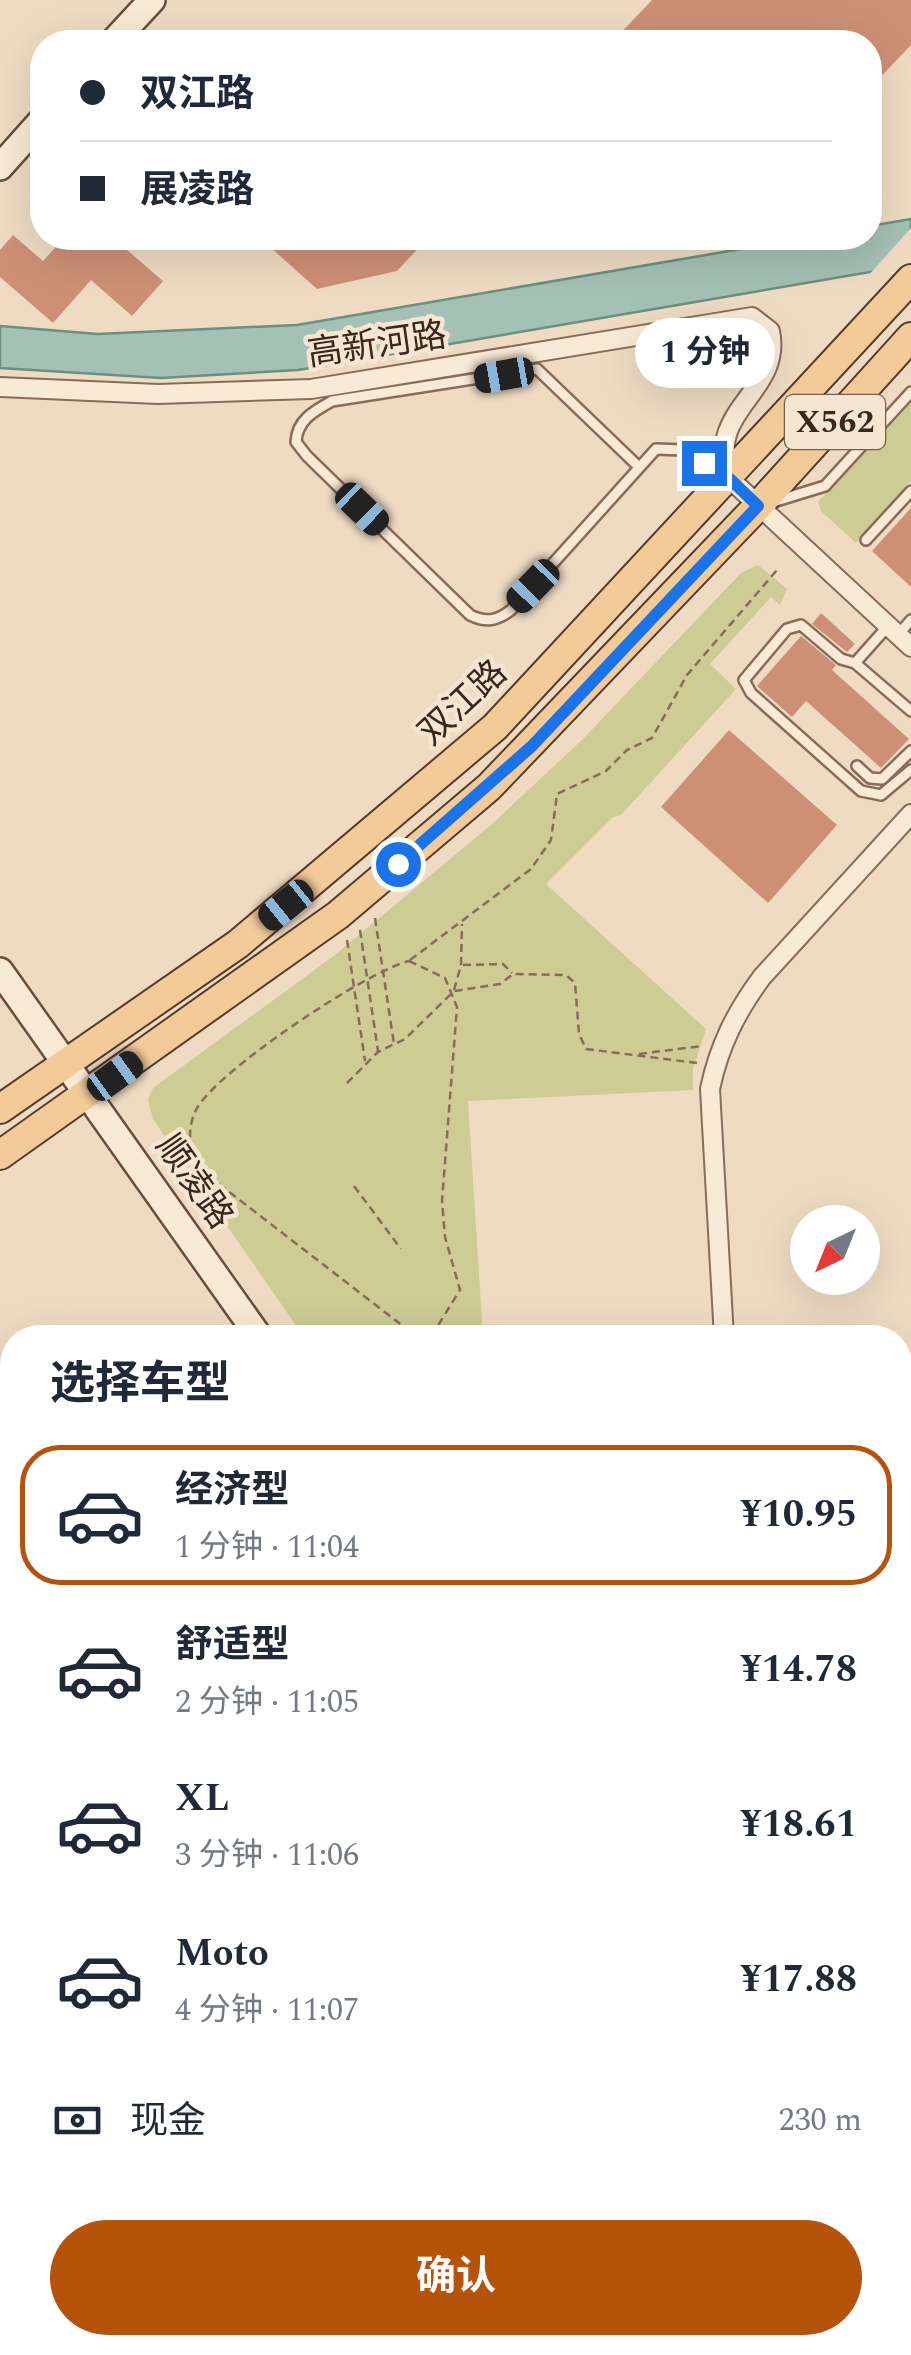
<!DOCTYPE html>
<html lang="zh">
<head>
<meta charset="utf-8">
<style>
  body { margin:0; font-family:Spectral,"Noto Sans SC",serif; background:#f2f2f3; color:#1f2937; height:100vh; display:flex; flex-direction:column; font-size:38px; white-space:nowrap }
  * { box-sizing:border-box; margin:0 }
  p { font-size:32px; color:#747a83 }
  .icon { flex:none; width:55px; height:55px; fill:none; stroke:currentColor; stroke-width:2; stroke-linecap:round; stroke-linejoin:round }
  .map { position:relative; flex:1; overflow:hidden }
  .side { position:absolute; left:0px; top:1325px; width:912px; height:1030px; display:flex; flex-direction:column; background:#fff; border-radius:40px 40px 0 0; box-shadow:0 10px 40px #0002 }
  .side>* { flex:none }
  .banner { position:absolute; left:30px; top:30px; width:852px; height:220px; border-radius:40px; box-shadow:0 10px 40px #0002; display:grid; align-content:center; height:220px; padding:0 50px; background:#fff }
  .needle { width:65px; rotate:223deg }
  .tools { position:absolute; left:790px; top:1205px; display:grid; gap:20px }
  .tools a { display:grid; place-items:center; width:90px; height:90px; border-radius:50%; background:#fff; box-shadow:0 10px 40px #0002; font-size:50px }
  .end { position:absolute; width:45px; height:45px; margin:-22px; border:12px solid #1a73e8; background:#fff; box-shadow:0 0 0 5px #fff }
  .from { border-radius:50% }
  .bubble { position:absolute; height:70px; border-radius:35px; background:#fff; box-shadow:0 10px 40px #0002; font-size:32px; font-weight:700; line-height:70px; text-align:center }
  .car { position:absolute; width:30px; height:60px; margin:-30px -15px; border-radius:12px; box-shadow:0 0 8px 2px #0007; background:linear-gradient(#222 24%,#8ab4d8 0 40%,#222 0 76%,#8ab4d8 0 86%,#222 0) }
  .banner b { display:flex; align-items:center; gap:35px; height:95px; font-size:38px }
  .banner b+b { border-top:2px solid #e0e1e3 }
  .banner i { width:25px; height:25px; background:#1f2937 }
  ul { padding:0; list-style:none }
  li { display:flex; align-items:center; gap:30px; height:140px; margin:0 20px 15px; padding:0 30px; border:5px solid transparent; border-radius:40px }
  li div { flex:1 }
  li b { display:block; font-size:38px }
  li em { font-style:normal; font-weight:700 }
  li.active { border-color:#b45309 }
  li>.icon { width:90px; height:90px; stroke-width:1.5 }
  h2 { padding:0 50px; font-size:45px; line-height:120px }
  .pay { display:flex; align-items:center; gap:25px; height:110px; padding:0 50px; font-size:38px }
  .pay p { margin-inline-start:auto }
  .cta { display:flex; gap:20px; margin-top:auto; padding:20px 50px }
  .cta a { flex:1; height:115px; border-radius:60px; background:#b45309; color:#fff; font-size:40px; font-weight:700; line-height:115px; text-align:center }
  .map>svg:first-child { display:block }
</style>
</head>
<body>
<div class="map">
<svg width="911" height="2355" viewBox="0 0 911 2355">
  <rect width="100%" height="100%" fill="#eedbc2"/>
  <g fill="#cdcc95">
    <path d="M911,399V480L856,543L821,511L818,502Z"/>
    <path d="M758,565L787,589L780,605L771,597L710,664L736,689L621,815L613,817L546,884L706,1029L693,1069V1090L468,1101L483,1337H304L153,1119L148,1099L153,1088L335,955L492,824L582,740L741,573Z"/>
  </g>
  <path fill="#a4c1b5" stroke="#6b8f81" stroke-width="2.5" d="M911,219V265L298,370L161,378L0,368V326L98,334L297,325L805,238H870V226Z"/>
  <path fill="#eedbc2" d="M911,228V271L866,278Z"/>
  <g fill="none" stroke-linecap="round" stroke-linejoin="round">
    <g stroke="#6b8f81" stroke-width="5">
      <path d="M900,2153H911"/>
      <path d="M0,2170L12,2169"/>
    </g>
  </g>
  <g fill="#cd9077">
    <path d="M652,0H911V45L870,88V42H612Z"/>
    <path d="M13,235L43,261L64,238H113L163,281L132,316L91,280L53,323L0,277V250Z"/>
    <path d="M260,238H428L397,271L317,289Z"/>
    <path d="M911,508V587L872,551Z"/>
    <path d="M821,613L855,644L847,652L812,624Z"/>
    <path d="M801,636L836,665L832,670L909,739L881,768L806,701L792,717L757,686Z"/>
    <path d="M729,730L837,825L768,903L661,807Z"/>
  </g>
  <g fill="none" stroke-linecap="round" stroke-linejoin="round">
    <g stroke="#886c59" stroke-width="14">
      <g id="lane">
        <path d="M639,467L537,369L332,401C314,411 297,420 296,442L307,456L470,615C486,623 497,621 511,610L656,449L683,450L723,475"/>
        <path d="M773,502L825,486L911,392"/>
        <path d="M866,540L911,491"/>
        <path d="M898,635L911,620"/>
        <path d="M855,663L888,626"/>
        <path d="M911,711L855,663L841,659L801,625L787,629L744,680L751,693L861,791L881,795L911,770"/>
        <path d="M857,766L870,778L882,779L911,751"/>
      </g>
    </g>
    <g stroke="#886c59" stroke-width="22">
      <g id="street">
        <path d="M0,387L158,394L311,389L752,317L770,331C783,394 703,409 730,479L911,647"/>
        <path d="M724,1338L710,1089C719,1046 736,1012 762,977L911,814"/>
        <path d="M900,2044H911"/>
        <path d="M900,2205L911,2204"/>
        <path d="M0,2224H12"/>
      </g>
    </g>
    <g stroke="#6a4d3c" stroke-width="30">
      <g id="secondary">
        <path d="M113,42L152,0"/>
        <path d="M0,167L42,120"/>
        <path d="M0,971L260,1338"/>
        <path d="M900,1421L911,1420"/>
        <path d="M900,1451L911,1450"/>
      </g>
    </g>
    <g stroke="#563b2d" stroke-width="32">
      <g id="primary">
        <path d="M0,1109L238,944L495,727L911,279"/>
        <path d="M0,1155L338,915L489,787L758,506L911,337"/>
      </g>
    </g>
    <g stroke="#886c59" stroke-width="2.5" stroke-dasharray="8 5" stroke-linecap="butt">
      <path d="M375,918L394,1044"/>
      <path d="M360,930L378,1051"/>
      <path d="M347,940L365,1061"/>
      <path d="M410,960L531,869L551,840L557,794L606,771L627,750L652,738L687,675L777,570"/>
      <path d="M409,961L445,978L457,1007L442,1201L445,1237L460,1290L437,1327L421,1335L408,1330L206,1174C190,1155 185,1133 196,1110C215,1072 367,971 409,961Z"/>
      <path d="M463,965L503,964L512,973"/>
      <path d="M454,990L461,965L462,924"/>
      <path d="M639,1054L702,1046"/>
      <path d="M347,1083L378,1052L405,1039L454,991L500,984L513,974L566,975L575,983L579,1034L586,1049L697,1063"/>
      <path d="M354,1186L401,1249"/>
    </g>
    <use href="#lane" stroke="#f9ead5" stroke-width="9"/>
    <use href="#street" stroke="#f9ead5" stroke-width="18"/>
    <use href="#secondary" stroke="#f9ead5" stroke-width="25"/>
    <use href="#primary" stroke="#f2cb99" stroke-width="28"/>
  </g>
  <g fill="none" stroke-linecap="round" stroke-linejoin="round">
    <path stroke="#1a73e8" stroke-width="12" d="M398,864L532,746L758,506L730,479L704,463"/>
  </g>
  <g text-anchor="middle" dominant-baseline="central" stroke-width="9" stroke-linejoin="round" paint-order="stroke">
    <rect fill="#f6e6d1" stroke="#716053" stroke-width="2.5" x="785" y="395" width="100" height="54" rx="8"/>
    <g font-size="32" font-weight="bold" fill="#38271d">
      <text x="835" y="422">X562</text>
    </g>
    <g font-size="35" fill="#38271d" stroke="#f6e6d1">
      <text transform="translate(377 345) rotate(-8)">高新河路</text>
      <text transform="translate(463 703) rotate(-43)">双江路</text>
      <text transform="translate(194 1182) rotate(55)">顺凌路</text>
    </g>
  </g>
</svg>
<div class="tools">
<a><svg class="needle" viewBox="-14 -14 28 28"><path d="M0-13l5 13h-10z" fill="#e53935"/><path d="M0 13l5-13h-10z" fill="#747a83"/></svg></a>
</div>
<i class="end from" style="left:398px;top:864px"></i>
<i class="end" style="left:704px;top:463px"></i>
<div class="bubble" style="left:635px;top:318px;width:140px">1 分钟</div>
<i class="car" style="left:504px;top:375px;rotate:260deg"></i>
<i class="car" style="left:362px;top:509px;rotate:134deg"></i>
<i class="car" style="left:533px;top:586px;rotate:224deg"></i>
<i class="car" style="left:286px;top:905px;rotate:231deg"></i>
<i class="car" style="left:115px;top:1076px;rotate:54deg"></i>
<div class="banner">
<b><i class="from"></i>双江路</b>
<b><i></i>展凌路</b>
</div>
<section class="side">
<h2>选择车型</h2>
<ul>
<li class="active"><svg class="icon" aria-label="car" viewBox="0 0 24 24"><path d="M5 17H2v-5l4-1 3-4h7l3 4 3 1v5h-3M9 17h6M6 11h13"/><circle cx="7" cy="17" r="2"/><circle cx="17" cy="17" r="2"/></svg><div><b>经济型</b><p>1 分钟 · 11:04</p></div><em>¥10.95</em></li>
<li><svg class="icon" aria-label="car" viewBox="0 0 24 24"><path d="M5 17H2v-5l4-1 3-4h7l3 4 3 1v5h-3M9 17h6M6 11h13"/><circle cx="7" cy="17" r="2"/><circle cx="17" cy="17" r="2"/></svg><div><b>舒适型</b><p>2 分钟 · 11:05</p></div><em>¥14.78</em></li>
<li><svg class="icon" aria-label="car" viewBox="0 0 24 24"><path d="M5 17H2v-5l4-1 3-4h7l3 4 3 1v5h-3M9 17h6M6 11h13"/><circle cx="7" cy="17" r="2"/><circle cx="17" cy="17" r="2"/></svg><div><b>XL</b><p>3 分钟 · 11:06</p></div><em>¥18.61</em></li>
<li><svg class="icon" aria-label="car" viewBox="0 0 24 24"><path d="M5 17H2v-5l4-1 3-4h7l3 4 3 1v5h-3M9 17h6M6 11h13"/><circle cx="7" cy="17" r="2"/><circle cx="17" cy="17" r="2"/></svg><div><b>Moto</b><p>4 分钟 · 11:07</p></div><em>¥17.88</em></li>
</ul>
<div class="pay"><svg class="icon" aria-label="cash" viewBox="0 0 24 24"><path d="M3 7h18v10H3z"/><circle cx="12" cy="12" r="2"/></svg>现金<p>230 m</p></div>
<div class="cta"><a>确认</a></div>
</section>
</div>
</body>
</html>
